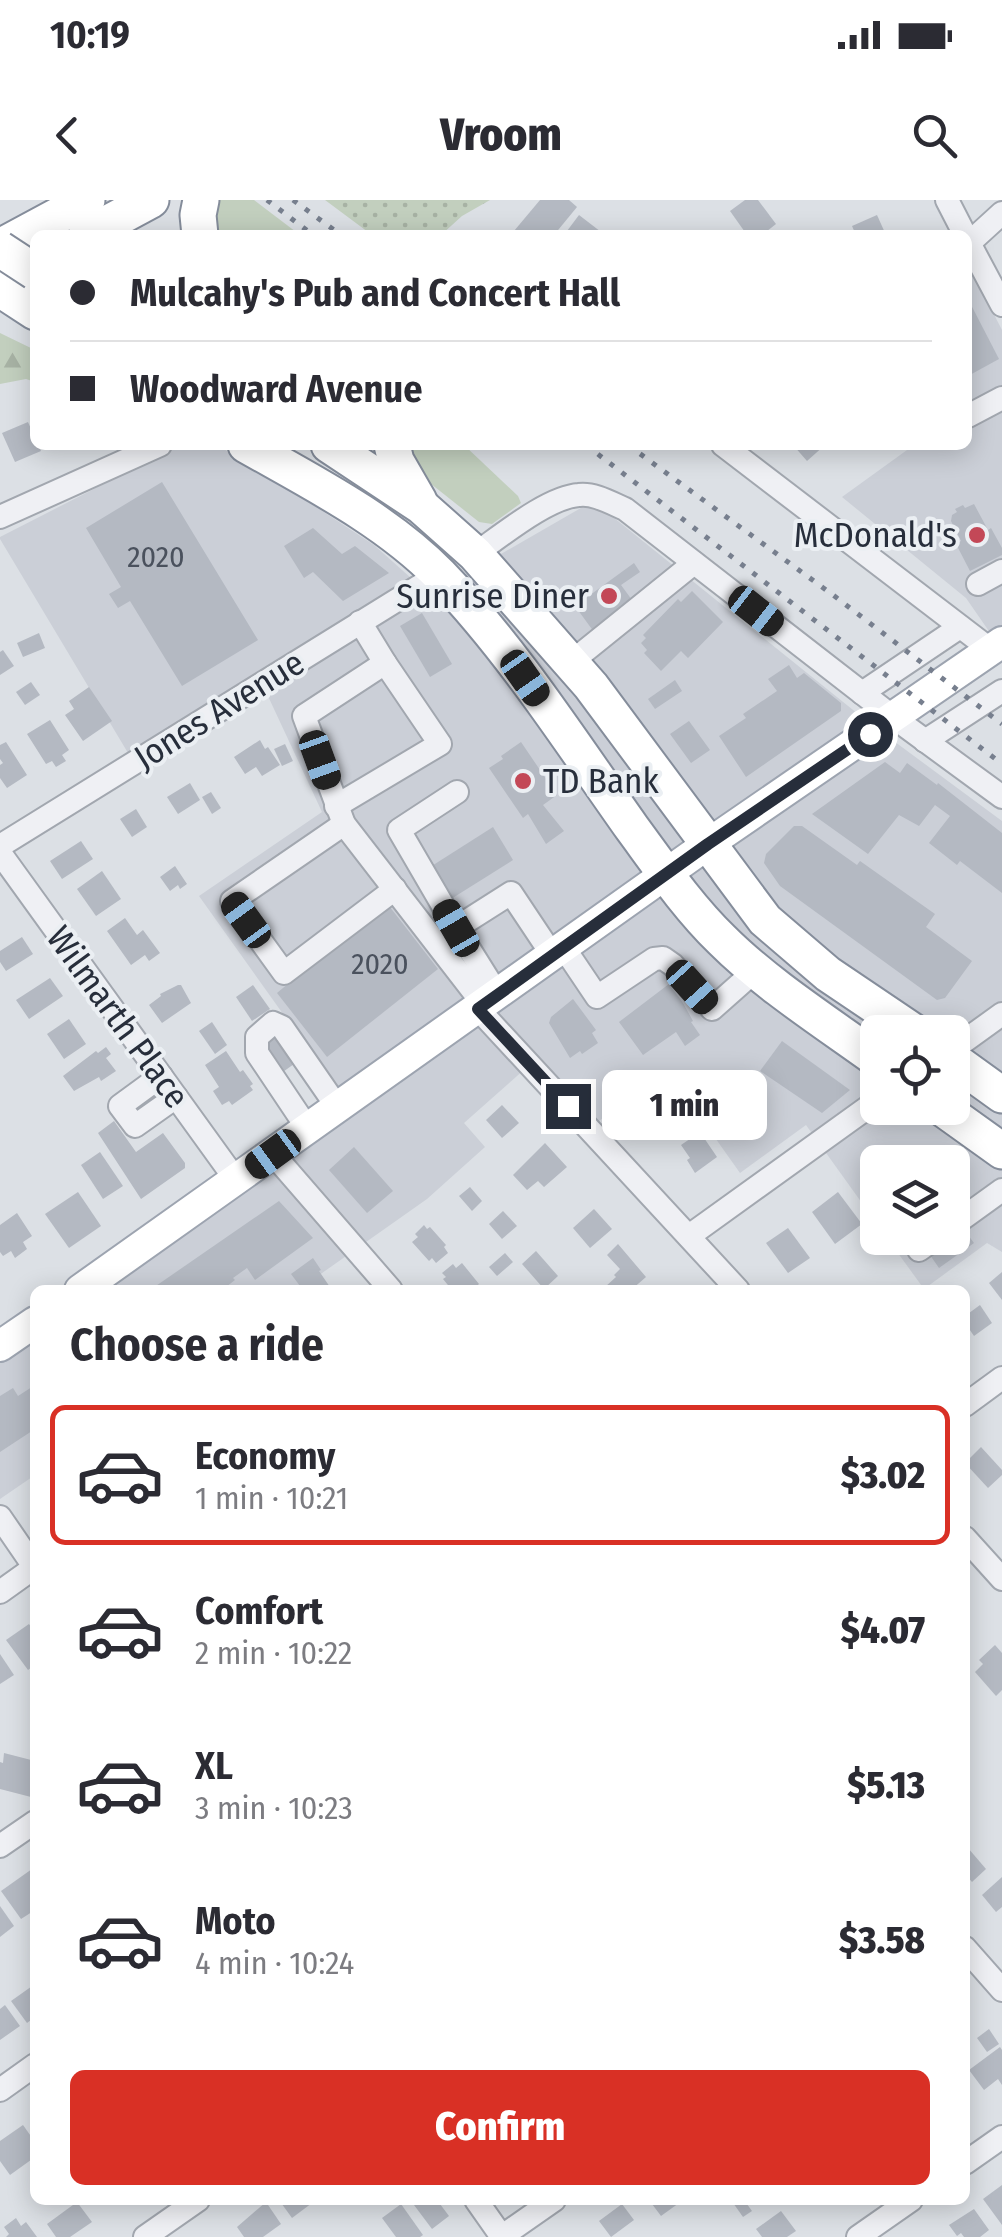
<!DOCTYPE html>
<html lang="en">
<head>
<meta charset="utf-8">
<style>
  body { margin:0; font-family:"Fira Sans Condensed",sans-serif; background:#f7f7f7; color:#2b2b33; height:100vh; display:flex; flex-direction:column; font-size:38px; white-space:nowrap }
  * { box-sizing:border-box; margin:0 }
  p { font-size:32px; color:#7c7c81 }
  .icon { flex:none; width:55px; height:55px; fill:none; stroke:currentColor; stroke-width:2; stroke-linecap:round; stroke-linejoin:round }
  .map { position:relative; flex:1; overflow:hidden }
  .sheet { position:absolute; left:30px; top:1085px; width:940px; height:920px; display:flex; flex-direction:column; background:#fff; border-radius:15px; box-shadow:0 5px 25px #0003 }
  .sheet>* { flex:none }
  .guide { position:absolute; left:30px; top:30px; width:942px; height:220px; border-radius:15px; box-shadow:0 5px 25px #0003; display:grid; align-content:center; height:220px; padding:0 40px; background:#fff }
  .controls { position:absolute; left:860px; top:815px; display:grid; gap:20px }
  .controls a { display:grid; place-items:center; width:110px; height:110px; border-radius:15px; background:#fff; box-shadow:0 5px 25px #0003; font-size:50px }
  .end { position:absolute; width:45px; height:45px; margin:-22px; border:12px solid #272e3b; background:#fff; box-shadow:0 0 0 5px #fff }
  .from { border-radius:50% }
  .bubble { position:absolute; height:70px; border-radius:15px; background:#fff; box-shadow:0 5px 25px #0003; font-size:32px; font-weight:800; line-height:70px; text-align:center }
  .car { position:absolute; width:30px; height:60px; margin:-30px -15px; border-radius:12px; box-shadow:0 0 8px 2px #0007; background:linear-gradient(#222 24%,#8ab4d8 0 40%,#222 0 76%,#8ab4d8 0 86%,#222 0) }
  .guide b { display:flex; align-items:center; gap:35px; height:95px; font-size:38px }
  .guide b+b { border-top:2px solid #e1e1e2 }
  .guide i { width:25px; height:25px; background:#2b2b33 }
  ul { padding:0; list-style:none }
  li { display:flex; align-items:center; gap:30px; height:140px; margin:0 20px 15px; padding:0 20px; border:5px solid transparent; border-radius:15px }
  li div { flex:1 }
  li b { display:block; font-size:38px }
  li em { font-style:normal; font-weight:800 }
  li.active { border-color:#d93025 }
  li>.icon { width:90px; height:90px; stroke-width:1.5 }
  h2 { padding:0 40px; font-size:45px; line-height:120px }
  .cta { display:flex; gap:20px; margin-top:auto; padding:20px 40px }
  .cta a { flex:1; height:115px; border-radius:15px; background:#d93025; color:#fff; font-size:40px; font-weight:800; line-height:115px; text-align:center }
  .status { display:flex; justify-content:space-between; align-items:center; height:70px; padding:0 50px; background:#fff; direction:ltr }
  .status svg { height:28px; fill:currentColor }
  header { display:flex; justify-content:space-between; align-items:center; height:130px; padding:0 40px; background:#fff; font-size:45px; font-weight:800 }
  .map>svg:first-child { display:block }
</style>
</head>
<body>
<div class="status"><b>10:19</b><svg viewBox="0 0 49 12"><path d="M0 12V9h3v3zM5 12V6h3v6zM10 12V3h3v9zM15 12V0h3v12zM26 1h20v11H26zM47 4h2v5h-2z"/></svg></div>
<header><svg class="icon" aria-label="back" viewBox="0 0 24 24"><path d="M15 5l-7 7 7 7"/></svg>Vroom<svg class="icon" aria-label="search" viewBox="0 0 24 24"><circle cx="10" cy="10" r="6"/><path d="M15 15l6 6"/></svg></header>
<div class="map">
<svg width="1002" height="2037" viewBox="0 0 1002 2037">
  <defs>
    <pattern id="forest-firs" width="22" height="20" patternUnits="userSpaceOnUse" patternTransform="scale(2.5)"><rect width="22" height="20" fill="#c2cfbe"/><path d="M5 1l3.5 6h-7zM16 11l3.5 6h-7z" fill="#a7b2a4"/></pattern>
    <pattern id="park-dots" width="8" height="8" patternUnits="userSpaceOnUse" patternTransform="scale(2.5)"><rect width="8" height="8" fill="#c2cfbe"/><path d="M2 2h.1M6 6h.1" fill="none" stroke="#a7b2a4" stroke-width="1.8" stroke-linecap="round"/></pattern>
  </defs>
  <rect width="100%" height="100%" fill="#dce0e5"/>
  <g fill="#cbcfd7" fill-rule="evenodd">
    <path d="M969,66L1002,130V450L966,398L842,297L914,245H968Z"/>
    <path d="M180,245H217L272,278L374,345L430,395L593,301L868,522L1002,621V1052L987,1043L924,1089L887,1038H952V962H878L877,1024L806,925L740,973L667,870L595,924L535,860L464,923L485,947L427,999L298,1090H101L355,915L199,696L322,612L267,494L140,573L0,339V337ZM878,832H952V908H878Z"/>
    <path d="M35,1136V1275L0,1299V1160Z"/>
  </g>
  <g fill="#c2cfbe">
    <path d="M210,0H254L300,35H214Z"/>
    <path d="M402,245H464L518,296L521,303L492,324L479,322L416,272Z"/>
  </g>
  <path fill="url(#forest-firs)" d="M0,133L35,150V182L26,179L0,184Z"/>
  <path fill="url(#park-dots)" d="M325,0H490L462,16L441,35H372Z"/>
  <g fill="#b4b9c2">
    <path d="M540,0H569L577,7L554,35H519L514,31Z"/>
    <path d="M745,0H758L776,24L762,35H747L730,11Z"/>
    <path d="M579,15L605,35H564Z"/>
    <path d="M877,15L886,35H856L852,26Z"/>
    <path d="M968,99L999,159L968,176Z"/>
    <path d="M28,222L35,238V245H38L41,251L15,262L2,233Z"/>
    <path d="M793,245H825L807,261Z"/>
    <path d="M162,282L258,440L182,486L130,401L118,408L109,394L121,387L86,328Z"/>
    <path d="M974,304L988,330L991,328L1002,348V355L970,371L956,344L961,341L951,321L952,315L957,312L955,309L963,305L965,308Z"/>
    <path d="M313,328L342,354L355,346L389,373L343,401L313,372L304,378L284,346Z"/>
    <path d="M634,363L640,372L621,385L632,400L608,416L611,420L594,432L575,406Z"/>
    <path d="M692,391L723,422L688,458L681,451L661,471L644,453L647,450L641,443L646,438L643,435L678,399L681,402Z"/>
    <path d="M422,413L452,464L430,477L400,426Z"/>
    <path d="M39,433L45,448L23,457L17,443Z"/>
    <path d="M3,450L14,466L0,475V452Z"/>
    <path d="M789,465L797,478L804,473L841,503V511L746,577L719,536L746,518L743,514L777,491L768,479Z"/>
    <path d="M675,480L682,491L655,509L648,499Z"/>
    <path d="M31,482L40,495L25,505L16,492Z"/>
    <path d="M89,487L112,521L83,541L65,515L74,509L69,501Z"/>
    <path d="M50,520L69,550L62,555L66,561L56,567L52,561L46,564L27,534Z"/>
    <path d="M689,521L710,550L691,563L670,534Z"/>
    <path d="M260,540L265,549L268,547L280,565L262,576L256,567L245,574L234,557Z"/>
    <path d="M6,542L27,575L7,588L0,578V565L3,563L0,559V545Z"/>
    <path d="M521,542L557,595L543,605L564,631L546,644L528,614L523,618L489,568L503,559L501,556Z"/>
    <path d="M285,544L293,561L282,566L274,549Z"/>
    <path d="M885,562L900,573L907,563L937,585L938,583L1002,633V693L960,661L957,665L929,643L950,616L935,605L919,626L899,615L868,654L812,614Z"/>
    <path d="M190,583L200,600L178,614L167,597Z"/>
    <path d="M211,592L221,608L212,614L202,597Z"/>
    <path d="M136,609L147,627L132,637L120,619Z"/>
    <path d="M794,626H802L857,665L860,661L935,714L926,727L972,761L945,798L937,800L780,686L764,663L766,654Z"/>
    <path d="M493,627L513,660L443,704L427,669Z"/>
    <path d="M81,641L93,659L62,679L50,661Z"/>
    <path d="M175,666L187,684L180,689L178,685L170,691L160,677Z"/>
    <path d="M102,671L121,699L96,716L77,689Z"/>
    <path d="M386,702L438,769L327,857L277,793Z"/>
    <path d="M125,718L137,735L143,730L160,753L149,761L145,755L131,765L107,731Z"/>
    <path d="M22,737L33,754L6,771L0,762V751Z"/>
    <path d="M50,778L63,796L29,819L16,800Z"/>
    <path d="M669,784L683,803L693,821L691,822L700,835L685,846L676,832L643,855L619,822Z"/>
    <path d="M178,785H181L191,803L162,823L149,805L161,796L160,794Z"/>
    <path d="M253,785L270,809L252,821L236,797Z"/>
    <path d="M573,799L596,830L592,833L598,843L582,854L580,851L570,858L549,823L551,817Z"/>
    <path d="M69,819L86,844L64,859L47,834Z"/>
    <path d="M212,822L227,845L215,854L199,831Z"/>
    <path d="M277,827L301,859L280,874L263,845Z"/>
    <path d="M782,841L850,890L822,913L760,871Z"/>
    <path d="M106,847L111,854L106,858L116,871L101,881L99,877L74,891L63,876L96,851L98,853Z"/>
    <path d="M226,851L240,872L243,870L253,884L250,886L253,890L232,905L229,901L222,905L213,891L219,887L205,865Z"/>
    <path d="M655,891L678,916L658,934L635,909Z"/>
    <path d="M502,905L519,923L502,938L486,920Z"/>
    <path d="M114,921L136,952L163,933L185,963V968L141,999L98,933Z"/>
    <path d="M700,932L717,957L695,973L687,960L690,958L681,945Z"/>
    <path d="M545,943L567,967L544,987L538,981L527,990L513,975Z"/>
    <path d="M354,947L393,991L367,1013L329,970Z"/>
    <path d="M100,952L123,986L103,999L81,965Z"/>
    <path d="M470,987L482,1001L472,1011L459,996Z"/>
    <path d="M78,992L101,1026L69,1048L45,1014Z"/>
    <path d="M838,992L862,1024L835,1044L812,1012Z"/>
    <path d="M279,1001L313,1038L255,1080L247,1068L233,1078L235,1080L222,1090H150Z"/>
    <path d="M594,1009L612,1029L590,1048L573,1028Z"/>
    <path d="M503,1011L517,1026L502,1039L489,1024Z"/>
    <path d="M17,1013L32,1036L23,1042L27,1049L15,1058L11,1051L3,1056L0,1052V1025Z"/>
    <path d="M424,1025L427,1029L430,1027L446,1045L444,1047L448,1053L436,1063L432,1058L429,1061L412,1042L418,1037L415,1034Z"/>
    <path d="M788,1028L810,1058L788,1073L766,1043Z"/>
    <path d="M965,1031L974,1043L939,1068L930,1055Z"/>
    <path d="M618,1044L646,1077L631,1090H608L605,1087L616,1077L614,1075L620,1069L607,1055Z"/>
    <path d="M536,1051L558,1076L544,1089L522,1064Z"/>
    <path d="M505,1053L513,1062L497,1076L489,1067Z"/>
    <path d="M313,1058L321,1070L319,1071L332,1090H303L291,1074Z"/>
    <path d="M462,1063L479,1084L472,1090H452L443,1079L446,1077L442,1073L453,1064L456,1068Z"/>
    <path d="M1002,1072V1100L989,1083Z"/>
    <path d="M980,1105L992,1123L974,1136L965,1123V1116Z"/>
    <path d="M35,1185V1229L0,1252V1196L13,1188L18,1196Z"/>
    <path d="M981,1247L1002,1270V1275L988,1288L965,1263Z"/>
    <path d="M29,1424L35,1433V1465L28,1470L6,1440Z"/>
    <path d="M995,1445L1002,1453V1490L996,1496L975,1472L983,1464L979,1460Z"/>
    <path d="M0,1454L14,1475L0,1484Z"/>
    <path d="M4,1553L35,1561L32,1578L35,1580V1594L31,1597L0,1589V1562L3,1563Z"/>
    <path d="M968,1648L986,1669L972,1682L965,1674V1651Z"/>
    <path d="M32,1669L35,1673V1710L21,1719L1,1691Z"/>
    <path d="M1002,1677V1707L996,1712L982,1695Z"/>
    <path d="M0,1706L14,1726L0,1737Z"/>
    <path d="M35,1784V1817L27,1823L11,1801Z"/>
    <path d="M5,1805L20,1826L0,1840V1809Z"/>
    <path d="M989,1829L999,1844L987,1852L977,1838Z"/>
    <path d="M1000,1847L1002,1850V1885L998,1879L984,1890L969,1870Z"/>
    <path d="M23,1925L35,1942V1957L10,1975L0,1961V1941Z"/>
    <path d="M1002,1985V2025L983,1999Z"/>
    <path d="M279,2000H316L292,2018Z"/>
    <path d="M422,2000H437L449,2016L432,2029L414,2005Z"/>
    <path d="M649,2000H676L679,2003L661,2016Z"/>
    <path d="M731,2000H744L752,2011L743,2017Z"/>
    <path d="M77,2002L92,2022L70,2037H56L47,2024Z"/>
    <path d="M266,2002L281,2024L263,2037H244L237,2027Z"/>
    <path d="M401,2004L423,2035L420,2037H396L382,2018Z"/>
    <path d="M622,2004L634,2020L611,2037L599,2021Z"/>
    <path d="M974,2009L989,2030L980,2037H964L961,2033L957,2036L949,2025Z"/>
    <path d="M781,2011L796,2031L787,2037H762L756,2029Z"/>
    <path d="M16,2018L21,2026L26,2022L37,2037H6L9,2034L4,2027Z"/>
  </g>
  <g fill="none" stroke-linecap="round" stroke-linejoin="round">
    <g stroke="#a2a7af" stroke-width="26">
      <g id="minor">
        <path d="M947,0L965,35"/>
        <path d="M968,41L1002,105"/>
        <path d="M968,44L1002,13"/>
        <path d="M968,216L1002,198"/>
        <path d="M723,245L991,450"/>
        <path d="M0,317L160,245"/>
        <path d="M475,354C501,336 548,297 579,295C594,293 611,303 625,309L893,517L1002,597"/>
        <path d="M978,384L1002,371"/>
        <path d="M360,422L385,463L304,516L344,624L484,805"/>
        <path d="M570,463L694,363"/>
        <path d="M862,493L960,427"/>
        <path d="M925,541L1002,491"/>
        <path d="M336,606L440,544L385,463"/>
        <path d="M344,624L232,701L284,773L395,689"/>
        <path d="M0,646L439,374"/>
        <path d="M0,653L236,980"/>
        <path d="M456,728L399,630L457,592"/>
        <path d="M564,748L597,797L654,759L663,758L673,765L712,809L756,770"/>
        <path d="M498,795L456,728L511,693L553,756"/>
        <path d="M478,809L738,1090"/>
        <path d="M952,850L1002,814"/>
        <path d="M161,876L120,906L135,926L176,897"/>
        <path d="M308,929L257,853V837L273,823L282,827L338,908"/>
        <path d="M273,954L391,1090"/>
        <path d="M952,1026L1002,990"/>
        <path d="M689,1036L878,900"/>
        <path d="M919,1050L936,1038"/>
        <path d="M965,1205L1002,1178"/>
        <path d="M0,1317L35,1368"/>
        <path d="M965,1338L1002,1379"/>
        <path d="M0,1392L35,1367"/>
        <path d="M0,1646L35,1622"/>
        <path d="M965,1748L1002,1790"/>
        <path d="M0,1890L35,1865"/>
        <path d="M965,1963L1002,1937"/>
        <path d="M476,2000L502,2037"/>
        <path d="M145,2037L198,2000"/>
        <path d="M501,2037L554,2000"/>
        <path d="M858,2037L911,2000"/>
      </g>
    </g>
    <g stroke="#9da4b0" stroke-width="34">
      <g id="major">
        <path d="M80,1090L708,644L1002,442"/>
        <path d="M0,1146L35,1122"/>
      </g>
    </g>
    <g stroke="#858d9b" stroke-width="39">
      <g id="highway">
        <path d="M86,35L151,0"/>
        <path d="M200,35L198,15L201,0"/>
        <path d="M0,47L87,0"/>
        <path d="M0,89L35,112"/>
        <path d="M246,245C313,283 386,320 440,375C513,451 571,542 632,628C660,666 688,707 722,740C766,784 827,823 878,860"/>
        <path d="M329,245L421,306L475,354L591,486L765,720L828,774L914,832"/>
        <path d="M392,245L396,261L419,301"/>
        <path d="M952,859L1002,895"/>
        <path d="M942,908L1002,951"/>
      </g>
    </g>
    <use href="#minor" stroke="#eff0f4" stroke-width="22"/>
    <use href="#major" stroke="#fff" stroke-width="30"/>
    <use href="#highway" stroke="#fff" stroke-width="35"/>
    <g stroke="#777f8e" stroke-width="5" stroke-dasharray="5 10" stroke-linecap="butt">
      <path d="M267,0L313,35"/>
      <path d="M293,0L341,35"/>
      <path d="M586,245L1002,564"/>
      <path d="M628,245L833,395L1002,524"/>
    </g>
    <g stroke="#858d9b" stroke-width="39" stroke-linecap="butt">
      <path id="highway-bridge" d="M0,49L35,72"/>
    </g>
    <use href="#highway-bridge" stroke="#fff" stroke-width="35"/>
  </g>
  <g fill="none" stroke-linecap="round" stroke-linejoin="round">
    <path stroke="#272e3b" stroke-width="12" d="M568,906L478,809L708,644L870,534"/>
  </g>
  <g fill="#c34857" stroke="#ebeff3" stroke-width="4">
    <circle cx="977" cy="335" r="10"/>
    <circle cx="609" cy="396" r="10"/>
    <circle cx="523" cy="581" r="10"/>
  </g>
  <g text-anchor="middle" dominant-baseline="central" stroke-width="8" stroke-linejoin="round" paint-order="stroke">
    <g font-size="30" fill="#4a515d">
      <text x="156" y="357">2020</text>
      <text x="380" y="764">2020</text>
    </g>
    <g font-size="35" fill="#272e3b" stroke="#ebeff3" text-anchor="end">
      <text x="957" y="335">McDonald's</text>
      <text x="589" y="396">Sunrise Diner</text>
      <text x="543" y="581" text-anchor="start">TD Bank</text>
    </g>
    <g font-size="35" fill="#272e3b" stroke="#ebeff3">
      <text transform="translate(219 510) rotate(-32)">Jones Avenue</text>
      <text transform="translate(118 817) rotate(54)">Wilmarth Place</text>
    </g>
  </g>
</svg>
<div class="controls">
<a><svg class="icon" aria-label="locate" viewBox="0 0 24 24"><circle cx="12" cy="12" r="6"/><path d="M12 2v4M12 18v4M2 12h4M18 12h4"/></svg></a>
<a><svg class="icon" aria-label="layers" viewBox="0 0 24 24"><path d="M12 4l9 5-9 5-9-5zM3 14l9 5 9-5"/></svg></a>
</div>
<i class="end from" style="left:870px;top:534px"></i>
<i class="end" style="left:568px;top:906px"></i>
<div class="bubble" style="left:602px;top:870px;width:165px">1 min</div>
<i class="car" style="left:756px;top:411px;rotate:128deg"></i>
<i class="car" style="left:525px;top:478px;rotate:145deg"></i>
<i class="car" style="left:320px;top:560px;rotate:160deg"></i>
<i class="car" style="left:246px;top:720px;rotate:324deg"></i>
<i class="car" style="left:456px;top:728px;rotate:330deg"></i>
<i class="car" style="left:692px;top:787px;rotate:138deg"></i>
<i class="car" style="left:273px;top:954px;rotate:234deg"></i>
<div class="guide">
<b><i class="from"></i>Mulcahy's Pub and Concert Hall</b>
<b><i></i>Woodward Avenue</b>
</div>
<section class="sheet">
<h2>Choose a ride</h2>
<ul>
<li class="active"><svg class="icon" aria-label="car" viewBox="0 0 24 24"><path d="M5 17H2v-5l4-1 3-4h7l3 4 3 1v5h-3M9 17h6M6 11h13"/><circle cx="7" cy="17" r="2"/><circle cx="17" cy="17" r="2"/></svg><div><b>Economy</b><p>1 min · 10:21</p></div><em>$3.02</em></li>
<li><svg class="icon" aria-label="car" viewBox="0 0 24 24"><path d="M5 17H2v-5l4-1 3-4h7l3 4 3 1v5h-3M9 17h6M6 11h13"/><circle cx="7" cy="17" r="2"/><circle cx="17" cy="17" r="2"/></svg><div><b>Comfort</b><p>2 min · 10:22</p></div><em>$4.07</em></li>
<li><svg class="icon" aria-label="car" viewBox="0 0 24 24"><path d="M5 17H2v-5l4-1 3-4h7l3 4 3 1v5h-3M9 17h6M6 11h13"/><circle cx="7" cy="17" r="2"/><circle cx="17" cy="17" r="2"/></svg><div><b>XL</b><p>3 min · 10:23</p></div><em>$5.13</em></li>
<li><svg class="icon" aria-label="car" viewBox="0 0 24 24"><path d="M5 17H2v-5l4-1 3-4h7l3 4 3 1v5h-3M9 17h6M6 11h13"/><circle cx="7" cy="17" r="2"/><circle cx="17" cy="17" r="2"/></svg><div><b>Moto</b><p>4 min · 10:24</p></div><em>$3.58</em></li>
</ul>
<div class="cta"><a>Confirm</a></div>
</section>
</div>
</body>
</html>
